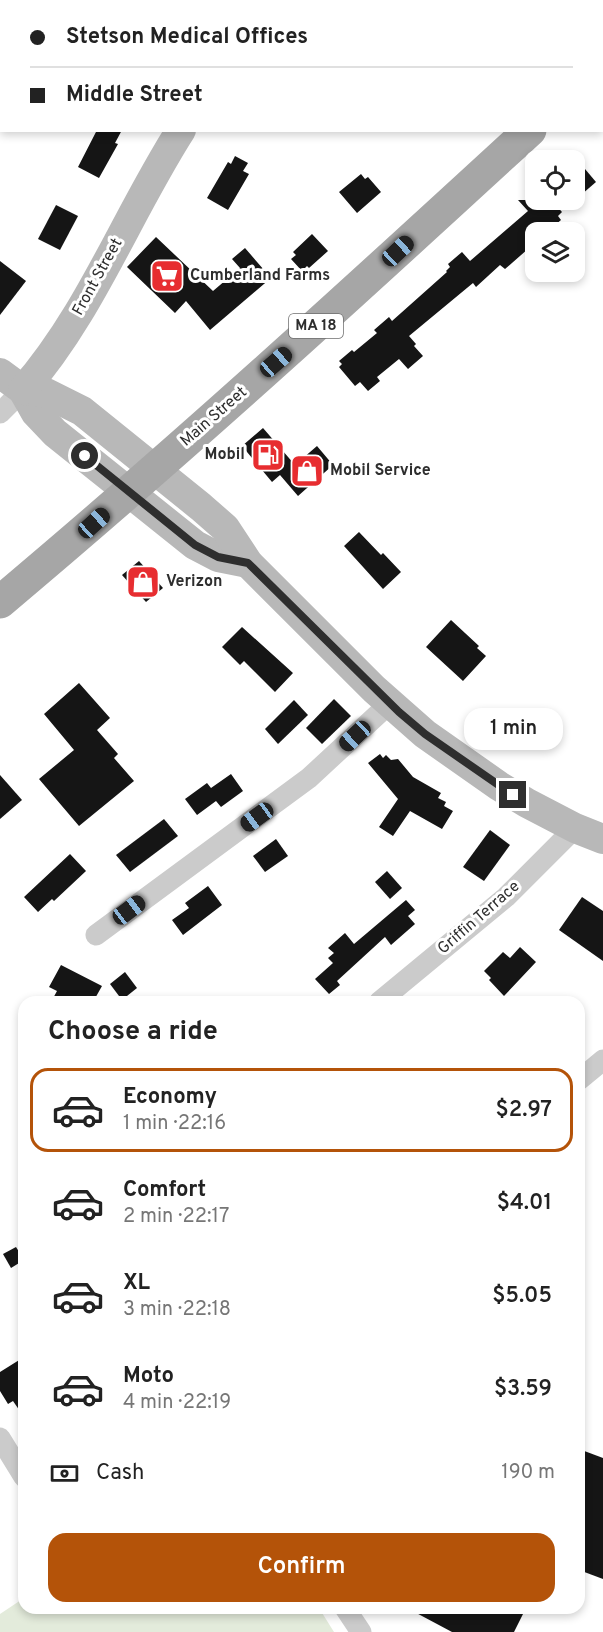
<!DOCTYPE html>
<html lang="en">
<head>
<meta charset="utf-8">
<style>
  body { margin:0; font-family:Overpass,sans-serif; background:#f2f2f2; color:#222; height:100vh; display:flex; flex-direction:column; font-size:22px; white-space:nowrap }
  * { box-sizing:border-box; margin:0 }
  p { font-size:20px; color:#767676 }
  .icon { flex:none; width:33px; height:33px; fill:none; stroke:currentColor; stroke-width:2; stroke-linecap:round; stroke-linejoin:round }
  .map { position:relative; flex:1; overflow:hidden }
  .side { position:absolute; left:18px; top:996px; width:567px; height:618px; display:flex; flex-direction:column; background:#fff; border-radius:18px; box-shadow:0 3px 9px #0003 }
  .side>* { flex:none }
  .guide { position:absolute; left:0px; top:0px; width:603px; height:132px; box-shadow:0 3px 9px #0003; display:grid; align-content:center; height:132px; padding:0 30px; background:#fff }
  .controls { position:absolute; left:525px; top:150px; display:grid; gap:12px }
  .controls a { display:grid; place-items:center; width:60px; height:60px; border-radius:12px; background:#fff; box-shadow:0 3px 9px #0003; font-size:30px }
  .end { position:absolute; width:27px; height:27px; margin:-14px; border:8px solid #2e2e2e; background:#fff; box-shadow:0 0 0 3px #fff }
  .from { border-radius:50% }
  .bubble { position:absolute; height:42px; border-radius:18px; background:#fff; box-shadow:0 3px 9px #0003; font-size:20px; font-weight:600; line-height:42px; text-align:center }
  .car { position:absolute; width:18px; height:36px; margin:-18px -9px; border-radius:8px; box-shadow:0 0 4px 2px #0007; background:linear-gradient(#222 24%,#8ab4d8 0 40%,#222 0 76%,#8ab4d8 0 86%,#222 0) }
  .guide b { display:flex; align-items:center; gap:21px; height:57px; font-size:22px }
  .guide b+b { border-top:2px solid #e0e0e0 }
  .guide i { width:15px; height:15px; background:#222 }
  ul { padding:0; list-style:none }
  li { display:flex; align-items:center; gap:18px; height:84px; margin:0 12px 9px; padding:0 18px; border:3px solid transparent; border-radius:18px }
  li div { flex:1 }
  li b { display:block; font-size:22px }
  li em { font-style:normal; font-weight:600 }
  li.active { border-color:#b45309 }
  li>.icon { width:54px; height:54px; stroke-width:1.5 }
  h2 { padding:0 30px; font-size:27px; line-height:72px }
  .pay { display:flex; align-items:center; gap:15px; height:66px; padding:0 30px; font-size:22px }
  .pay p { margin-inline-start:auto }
  .cta { display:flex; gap:12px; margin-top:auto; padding:12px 30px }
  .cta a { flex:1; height:69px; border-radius:18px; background:#b45309; color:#fff; font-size:24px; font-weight:600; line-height:69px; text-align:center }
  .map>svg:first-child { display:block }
</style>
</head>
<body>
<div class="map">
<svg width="603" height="1632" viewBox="0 0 603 1632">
  <rect width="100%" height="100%" fill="#fff"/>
  <path fill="#e3ebdb" d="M24,1598V1608H319L334,1632H0V1614Z"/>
  <g fill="#151515">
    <path d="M97,130H122L115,143L118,144L99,178L78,167Z"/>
    <path d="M235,156L248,163L243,171L249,174L228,210L207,198L228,162L231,164Z"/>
    <path d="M574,156L596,182L574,201Z"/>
    <path d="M361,174L365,179L368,177L381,192L357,213L339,192Z"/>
    <path d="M518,200H551L562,212L558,216L561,220L547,232H536V242L505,269L500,265L476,287L473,283L409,336L416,344L414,346L423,356L408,369L399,359L377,377L380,381L368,391L360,382L355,386L339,367L342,364L339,361L352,350L354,352L377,333L374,330L389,317L392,321L447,272L446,271L450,267L448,264L462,252L470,261L528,211Z"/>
    <path d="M56,205L78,216L60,250L38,239Z"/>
    <path d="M312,234L328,251L309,268L307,266L302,271L291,259L296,255L293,252Z"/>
    <path d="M156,237L213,291L240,268L232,259L245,248L271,278L210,330L186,301L175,313L127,267Z"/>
    <path d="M0,261L26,281L0,315Z"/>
    <path d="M263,428L295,465L317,446L333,465L298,496L280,475L272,482L242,446Z"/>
    <path d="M359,532L381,555L383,553L401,572L383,589L344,546Z"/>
    <path d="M139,561L163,588L146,602L122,575Z"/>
    <path d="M451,620L479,646L477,648L486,656L463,681L426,647Z"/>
    <path d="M242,627L293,673L275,692L244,661L240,665L222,647Z"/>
    <path d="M79,683L110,718L97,730L118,754L114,758L134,781L79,826L39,779L74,750L44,714Z"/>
    <path d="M334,699L351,716L322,744L306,728Z"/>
    <path d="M294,700L308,715L278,744L265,729Z"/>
    <path d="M380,754L383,758L386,755L391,760L398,759L413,777L441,793L438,798L446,802L444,806L453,811L442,829L410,811L393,836L379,827L398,799L368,763Z"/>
    <path d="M231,774L243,791L221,807L216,801L197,815L185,799L207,783L211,788Z"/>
    <path d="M0,775L22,800L0,819Z"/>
    <path d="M164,819L178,836L130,872L116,855Z"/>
    <path d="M490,830L510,845L484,881L463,867Z"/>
    <path d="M276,839L288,856L265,872L253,856Z"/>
    <path d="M70,854L86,871L54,901L52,899L38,912L24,897Z"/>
    <path d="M387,871L402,888L390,899L375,882Z"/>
    <path d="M208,886L222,905L183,935L172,920L189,908L185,903Z"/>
    <path d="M582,897L603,911V961L559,930Z"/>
    <path d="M406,900L415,910L408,916L415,924L391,945L385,937L337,981L340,985L329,994L315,979L333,963L328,958L334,953L328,948L345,933L354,944Z"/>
    <path d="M520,947L536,962L504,996L489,980L491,978L484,971L503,952L510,958Z"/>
    <path d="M61,965L102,986L93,1002H51L57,991L49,987Z"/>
    <path d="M125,972L137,988L122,1000L110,984Z"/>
    <path d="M16,1247L24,1260L11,1268L3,1254Z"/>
    <path d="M24,1357V1417L13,1401L8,1404L0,1391V1372Z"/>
    <path d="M579,1449L603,1458V1579L579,1570Z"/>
    <path d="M407,1608H526L514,1632H452Z"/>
  </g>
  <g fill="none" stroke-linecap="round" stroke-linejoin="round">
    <g stroke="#cbcbcb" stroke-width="21">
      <path d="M0,413L23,390"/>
      <path d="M96,935L309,778L389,704"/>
      <path d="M379,1002L506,897L575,828"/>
      <path d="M579,1080L603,1060"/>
      <path d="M0,1438L24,1477"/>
      <path d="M345,1608L361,1632"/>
    </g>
    <g stroke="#b8b8b8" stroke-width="30">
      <path d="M267,2L268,0"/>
      <path d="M0,373L23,390L36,413L55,433L195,545L218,557L248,563"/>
      <path d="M23,390L46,393L82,411L201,507L225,528L248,563L374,689L425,734L499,786L527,803L575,828L603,839"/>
      <path d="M23,390C90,314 126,216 181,130"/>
    </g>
    <g stroke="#a6a6a6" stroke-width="33">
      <path d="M602,68L603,66"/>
      <path d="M0,602C181,450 356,290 530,130"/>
    </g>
  </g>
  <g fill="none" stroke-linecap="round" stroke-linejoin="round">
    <path stroke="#2e2e2e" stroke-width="8" d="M85,456L195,545L218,557L248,563L399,712L425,734L513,795"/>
  </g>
  <defs>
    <g id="supermarket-square" transform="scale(1.725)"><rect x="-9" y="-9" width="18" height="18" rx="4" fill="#e72d30" stroke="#fff"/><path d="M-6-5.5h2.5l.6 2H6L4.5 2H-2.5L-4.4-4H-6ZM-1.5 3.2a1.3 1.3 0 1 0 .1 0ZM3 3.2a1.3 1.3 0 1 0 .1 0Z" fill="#fff"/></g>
    <g id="fuel-square" transform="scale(1.725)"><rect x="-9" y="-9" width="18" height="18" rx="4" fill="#e72d30" stroke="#fff"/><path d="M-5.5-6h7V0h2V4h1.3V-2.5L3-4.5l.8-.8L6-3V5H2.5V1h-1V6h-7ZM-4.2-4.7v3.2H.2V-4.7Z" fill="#fff"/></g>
    <g id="shop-square" transform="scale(1.725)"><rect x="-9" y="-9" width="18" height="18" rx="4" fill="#e72d30" stroke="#fff"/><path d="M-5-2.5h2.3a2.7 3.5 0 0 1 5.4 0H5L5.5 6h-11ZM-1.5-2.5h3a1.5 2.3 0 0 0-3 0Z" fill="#fff"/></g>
  </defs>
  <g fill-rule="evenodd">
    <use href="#supermarket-square" x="167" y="276"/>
    <use href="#fuel-square" x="268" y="455"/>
    <use href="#shop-square" x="307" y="471"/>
    <use href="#shop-square" x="143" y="582"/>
  </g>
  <g text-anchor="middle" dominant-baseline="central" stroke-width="6" stroke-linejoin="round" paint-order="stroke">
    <rect fill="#fff" stroke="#6d6d6d" stroke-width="1.5" x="289" y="314" width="54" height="24" rx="4.5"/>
    <g font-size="15" font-weight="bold" fill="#2e2e2e">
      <text x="316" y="326">MA 18</text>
    </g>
    <g font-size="16" font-weight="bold" fill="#2e2e2e" stroke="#fff" text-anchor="start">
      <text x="190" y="276">Cumberland Farms</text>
      <text x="245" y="455" text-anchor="end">Mobil</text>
      <text x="330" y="471">Mobil Service</text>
      <text x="166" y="582">Verizon</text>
    </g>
    <g font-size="16" fill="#2e2e2e" stroke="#fff">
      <text transform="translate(98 277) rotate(-61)">Front Street</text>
      <text transform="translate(214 417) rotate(-41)">Main Street</text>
      <text transform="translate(479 918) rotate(-41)">Griffin Terrace</text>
    </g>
  </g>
</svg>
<div class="controls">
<a><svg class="icon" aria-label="locate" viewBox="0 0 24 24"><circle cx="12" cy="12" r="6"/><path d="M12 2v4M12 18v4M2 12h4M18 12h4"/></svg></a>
<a><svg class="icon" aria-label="layers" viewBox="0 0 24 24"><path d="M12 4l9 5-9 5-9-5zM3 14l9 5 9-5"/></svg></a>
</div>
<i class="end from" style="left:85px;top:456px"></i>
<i class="end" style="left:513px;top:795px"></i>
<div class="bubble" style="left:464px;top:708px;width:99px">1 min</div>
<i class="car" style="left:398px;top:251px;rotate:47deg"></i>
<i class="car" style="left:276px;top:362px;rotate:49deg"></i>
<i class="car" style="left:94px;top:523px;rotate:48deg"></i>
<i class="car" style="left:355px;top:736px;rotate:227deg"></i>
<i class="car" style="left:257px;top:817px;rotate:234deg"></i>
<i class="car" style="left:129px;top:910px;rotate:53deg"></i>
<div class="guide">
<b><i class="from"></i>Stetson Medical Offices</b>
<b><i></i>Middle Street</b>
</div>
<section class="side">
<h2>Choose a ride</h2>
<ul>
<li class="active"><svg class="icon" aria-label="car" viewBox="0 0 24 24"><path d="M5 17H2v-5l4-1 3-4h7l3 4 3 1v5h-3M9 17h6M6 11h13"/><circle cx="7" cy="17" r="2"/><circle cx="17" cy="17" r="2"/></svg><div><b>Economy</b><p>1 min · 22:16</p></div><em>$2.97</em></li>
<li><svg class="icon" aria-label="car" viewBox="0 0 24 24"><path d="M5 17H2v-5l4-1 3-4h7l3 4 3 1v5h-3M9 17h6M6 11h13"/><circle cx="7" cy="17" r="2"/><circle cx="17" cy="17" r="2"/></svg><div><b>Comfort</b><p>2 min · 22:17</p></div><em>$4.01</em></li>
<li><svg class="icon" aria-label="car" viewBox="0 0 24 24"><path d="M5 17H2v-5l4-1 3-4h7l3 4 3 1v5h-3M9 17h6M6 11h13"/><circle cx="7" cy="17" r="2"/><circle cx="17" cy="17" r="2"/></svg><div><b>XL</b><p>3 min · 22:18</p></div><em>$5.05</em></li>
<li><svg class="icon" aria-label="car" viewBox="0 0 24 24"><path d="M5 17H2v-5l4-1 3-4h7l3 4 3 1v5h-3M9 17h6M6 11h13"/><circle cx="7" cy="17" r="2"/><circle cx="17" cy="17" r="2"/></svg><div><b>Moto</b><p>4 min · 22:19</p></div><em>$3.59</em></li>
</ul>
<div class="pay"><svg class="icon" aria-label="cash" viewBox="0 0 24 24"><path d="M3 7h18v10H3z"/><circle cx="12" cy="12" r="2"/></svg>Cash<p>190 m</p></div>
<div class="cta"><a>Confirm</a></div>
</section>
</div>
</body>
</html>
